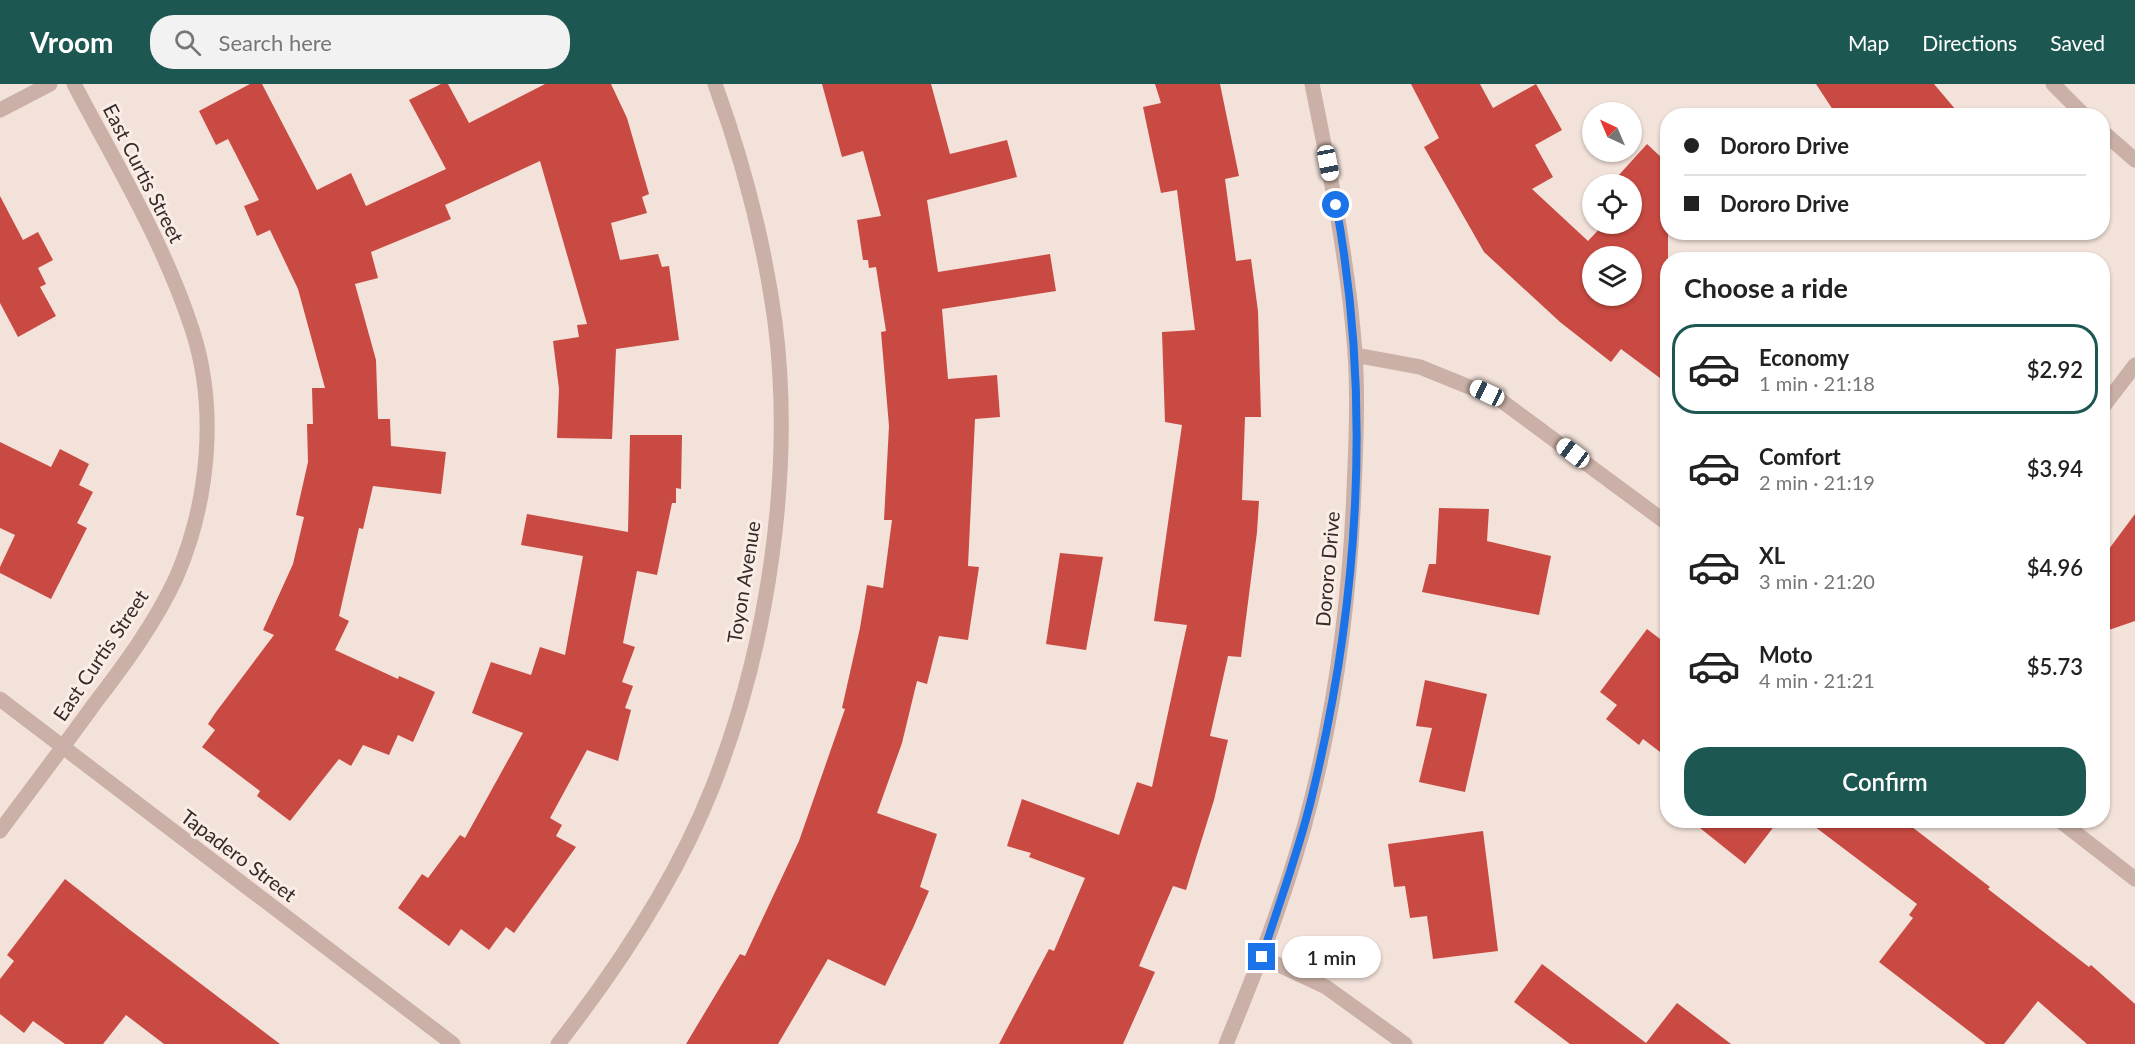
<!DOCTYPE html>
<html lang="en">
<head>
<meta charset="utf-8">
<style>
  body { margin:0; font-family:Lato,sans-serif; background:#f2f2f2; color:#222; height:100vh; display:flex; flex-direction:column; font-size:22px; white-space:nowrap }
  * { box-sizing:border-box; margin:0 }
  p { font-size:20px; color:#767676 }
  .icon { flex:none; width:33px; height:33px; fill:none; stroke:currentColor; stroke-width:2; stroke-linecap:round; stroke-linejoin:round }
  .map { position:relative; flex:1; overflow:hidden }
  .drawer { position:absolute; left:1660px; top:168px; width:450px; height:576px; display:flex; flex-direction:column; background:#fff; border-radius:24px; box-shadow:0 2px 4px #0004 }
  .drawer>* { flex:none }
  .guide { position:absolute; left:1660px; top:24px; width:450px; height:132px; border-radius:24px; box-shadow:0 2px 4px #0004; display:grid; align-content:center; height:132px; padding:0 24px; background:#fff }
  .needle { width:39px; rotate:316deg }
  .buttons { position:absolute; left:1582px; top:18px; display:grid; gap:12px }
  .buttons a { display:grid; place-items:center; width:60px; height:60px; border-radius:50%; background:#fff; box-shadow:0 2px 4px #0004; font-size:30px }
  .end { position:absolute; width:27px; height:27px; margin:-14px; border:8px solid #1a73e8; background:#fff; box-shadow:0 0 0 3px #fff }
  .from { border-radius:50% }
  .bubble { position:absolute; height:42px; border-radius:21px; background:#fff; box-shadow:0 2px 4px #0004; font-size:20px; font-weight:600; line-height:42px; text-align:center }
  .car { position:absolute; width:18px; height:36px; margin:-18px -9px; border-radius:8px; box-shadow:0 0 4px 2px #0007; background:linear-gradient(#fff 24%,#345 0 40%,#fff 0 76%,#345 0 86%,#fff 0) }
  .guide b { display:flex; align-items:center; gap:21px; height:57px; font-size:22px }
  .guide b+b { border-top:2px solid #e0e0e0 }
  .guide i { width:15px; height:15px; background:#222 }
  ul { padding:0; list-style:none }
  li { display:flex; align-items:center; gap:18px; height:90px; margin:0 12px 9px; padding:0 12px; border:3px solid transparent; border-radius:24px }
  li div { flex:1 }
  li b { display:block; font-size:22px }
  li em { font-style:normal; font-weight:600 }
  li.active { border-color:#1c5851 }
  li>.icon { width:54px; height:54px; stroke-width:1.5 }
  h2 { padding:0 24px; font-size:27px; line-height:72px }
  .button { display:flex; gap:12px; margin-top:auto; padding:12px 24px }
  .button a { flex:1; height:69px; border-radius:24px; background:#1c5851; color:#fff; font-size:24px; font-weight:600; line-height:69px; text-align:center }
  header { display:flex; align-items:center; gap:36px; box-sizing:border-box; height:84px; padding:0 30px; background:#1c5851; color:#fff }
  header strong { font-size:28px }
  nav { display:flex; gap:33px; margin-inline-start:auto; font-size:21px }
  .search { width:420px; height:54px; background:#f2f2f2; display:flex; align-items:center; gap:15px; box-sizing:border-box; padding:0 21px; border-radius:24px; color:#767676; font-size:22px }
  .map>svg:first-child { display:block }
</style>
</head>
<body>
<header>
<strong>Vroom</strong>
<div class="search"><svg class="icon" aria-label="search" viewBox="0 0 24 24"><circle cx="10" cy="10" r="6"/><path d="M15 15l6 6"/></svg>Search here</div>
<nav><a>Map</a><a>Directions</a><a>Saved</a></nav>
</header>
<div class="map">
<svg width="2135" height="960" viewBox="0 0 2135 960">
  <rect width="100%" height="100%" fill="#f2e2da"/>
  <g fill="#c84a42" fill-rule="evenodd">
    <path d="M250,0H262L317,106L351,89L366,122L446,85L409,16L441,0H448L469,39L545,0H611L627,34L649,110L642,113L647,129L611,139L620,176L658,170L662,183L669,182L679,256L616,265L612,355L557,354L559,305L553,257L579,253L577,241L587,240L540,77L445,121L451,135L371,168L378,194L355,200L376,276L378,335H390L391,362L446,368L441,410L373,402L363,445L359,444L339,532L349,537L335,566L398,595L399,592L435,608L413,658L398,651L389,671L363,661L351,682L339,675L290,737L257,712L260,707L202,663L215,646L208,640L216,628L274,551L263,546L293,480L304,433L296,431L308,378L307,340H313L312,304H325L298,205L270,146L257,152L244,122L259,116L228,55L216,61L199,27Z"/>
    <path d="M822,0H931L950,70L1007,56L1017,93L927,116L938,188L1050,170L1056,207L942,225L948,295L997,291L1000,333L975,335L968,482L979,483L968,556L939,552L927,600L917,597L902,659L877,729L937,750L920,803L929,807L913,844L885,902L828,875L778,960H686L740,870L745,872L799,757L845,625L842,624L860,544L867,501L883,504L892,436H884L889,342L881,248L886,247L876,183L869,184L868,176H863L857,136L881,132L863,67L842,73Z"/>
    <path d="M1155,0H1220L1239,92L1225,95L1236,177L1251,175L1258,227L1261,333H1245L1242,416L1259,417L1257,448L1241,573L1228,572L1210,652L1228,656L1214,716L1186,806L1173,802L1139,882L1155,888L1123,960H999L1049,865L1054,867L1085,794L1029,773L1031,769L1007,762L1022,715L1119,751L1137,698L1152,703L1187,541L1154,537L1182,341L1165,338L1162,248L1195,246L1177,106L1161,109L1143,23L1161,19Z"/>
    <path d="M1411,0H1480L1493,24L1536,0L1562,46L1535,61L1553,93L1532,105L1588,157L1604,140H1632L1634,107L1632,100H1627L1618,92L1647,60L1663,75L1668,70V300L1621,265L1611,278L1560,238L1484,168L1424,63L1439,54ZM1593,172H1632V212H1593Z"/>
    <path d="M1816,0H1934L1961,32H1837Z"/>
    <path d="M0,112L23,156L38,148L53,176L38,184L46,200L40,203L56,232L18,253L0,219Z"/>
    <path d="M630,351H682L681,405L676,404V419H672L657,491L637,487L623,559L635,563L622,598L633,602L625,624L631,626L618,677L587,666L550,734L562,741L556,752L576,763L514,849L506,843L489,866L461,845L449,862L398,824L422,790L428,794L460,751L465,754L523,649L472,629L491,578L531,591L540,563L565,571L583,472L521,461L527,430L628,448Z"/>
    <path d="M0,358L51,383L60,365L89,380L79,401L93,408L77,439L87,444L51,515L0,489V483L15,451L0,444Z"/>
    <path d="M1439,424L1489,425L1487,457L1551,472L1539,531L1422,508L1429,480H1436Z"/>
    <path d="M2135,430V537L2103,548V473Z"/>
    <path d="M1060,469L1103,473L1086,566L1046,560Z"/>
    <path d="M1647,545L1668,561V674L1643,655L1639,661L1606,635L1617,621L1600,608Z"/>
    <path d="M1425,596L1487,610L1465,708L1419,698L1432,644L1416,642Z"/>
    <path d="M1690,736H1779L1745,780Z"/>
    <path d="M1806,736H1903L1990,803L1988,805L2089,883L2091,881L2135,920V960H2087L2038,917L2004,960H1986L1879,878L1913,834L1909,831L1917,820Z"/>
    <path d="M1483,747L1498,867L1433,875L1427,832L1410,834L1405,802L1394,803L1388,760Z"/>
    <path d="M65,795L130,846L280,960H164L126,931L103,960H65L33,937L24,949L0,930V895L14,877L7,871Z"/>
    <path d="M1542,880L1646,959L1677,919L1731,960H1570L1514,918Z"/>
  </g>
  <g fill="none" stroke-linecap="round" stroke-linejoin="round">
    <g stroke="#cab0a6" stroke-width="15">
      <path d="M2053,0L2085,32"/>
      <path d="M0,26L50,0"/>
      <path d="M2103,48L2135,76"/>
      <path d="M1355,271L1420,283L1499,315L1668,440"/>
      <path d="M2103,323L2135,281"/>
      <path d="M0,615L453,960"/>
      <path d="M2059,736L2135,795"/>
      <path d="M0,747C32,704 64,662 95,619C125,580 155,539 176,494C209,418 218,324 192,245C164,159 116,80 74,0"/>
      <path d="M1262,873L1326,903L1405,960"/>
      <path d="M558,960C619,882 677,794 713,702C768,562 794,388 775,238C764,157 743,77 715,0"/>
      <path d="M1226,960C1259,880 1291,798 1312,713C1337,613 1350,509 1354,406C1356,360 1358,313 1355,268C1348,177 1330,89 1312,0"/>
    </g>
  </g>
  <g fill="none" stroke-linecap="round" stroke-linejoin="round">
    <path stroke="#1a73e8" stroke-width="8" d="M1262,873C1279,819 1299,767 1312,712C1359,520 1372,316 1336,121"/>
  </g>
  <g text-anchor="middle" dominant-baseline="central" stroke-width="6" stroke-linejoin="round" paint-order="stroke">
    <g font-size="20" fill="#362927" stroke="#faede6">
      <text transform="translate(144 89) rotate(63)">East Curtis Street</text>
      <text transform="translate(1327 485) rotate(-85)">Dororo Drive</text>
      <text transform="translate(743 498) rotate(-81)">Toyon Avenue</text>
      <text transform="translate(100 571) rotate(-56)">East Curtis Street</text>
      <text transform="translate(239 771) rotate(37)">Tapadero Street</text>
    </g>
  </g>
</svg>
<div class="buttons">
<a><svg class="needle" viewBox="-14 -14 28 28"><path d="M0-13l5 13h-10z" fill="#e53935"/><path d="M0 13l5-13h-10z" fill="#767676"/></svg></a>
<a><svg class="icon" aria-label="locate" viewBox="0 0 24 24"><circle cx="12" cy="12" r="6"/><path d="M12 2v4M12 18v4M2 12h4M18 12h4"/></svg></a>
<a><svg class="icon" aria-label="layers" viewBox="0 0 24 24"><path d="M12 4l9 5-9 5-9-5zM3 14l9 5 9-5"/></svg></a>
</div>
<i class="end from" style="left:1336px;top:121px"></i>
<i class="end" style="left:1262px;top:873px"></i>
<div class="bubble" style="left:1282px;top:852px;width:99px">1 min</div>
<i class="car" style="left:1328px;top:79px;rotate:169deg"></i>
<i class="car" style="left:1487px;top:309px;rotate:295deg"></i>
<i class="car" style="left:1573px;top:369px;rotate:307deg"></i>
<div class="guide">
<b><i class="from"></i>Dororo Drive</b>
<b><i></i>Dororo Drive</b>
</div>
<section class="drawer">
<h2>Choose a ride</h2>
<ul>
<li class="active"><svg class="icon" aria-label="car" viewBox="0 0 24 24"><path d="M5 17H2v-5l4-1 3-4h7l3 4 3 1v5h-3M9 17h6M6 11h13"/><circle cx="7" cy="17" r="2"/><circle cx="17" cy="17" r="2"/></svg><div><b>Economy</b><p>1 min · 21:18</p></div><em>$2.92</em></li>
<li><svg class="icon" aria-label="car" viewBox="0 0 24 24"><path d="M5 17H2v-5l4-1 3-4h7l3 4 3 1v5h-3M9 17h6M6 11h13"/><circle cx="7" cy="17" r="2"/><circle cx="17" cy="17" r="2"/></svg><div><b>Comfort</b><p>2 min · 21:19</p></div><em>$3.94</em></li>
<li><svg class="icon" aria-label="car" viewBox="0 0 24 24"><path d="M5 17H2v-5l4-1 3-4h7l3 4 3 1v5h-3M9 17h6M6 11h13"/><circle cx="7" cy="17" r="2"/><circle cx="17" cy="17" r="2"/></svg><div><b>XL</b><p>3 min · 21:20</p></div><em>$4.96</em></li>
<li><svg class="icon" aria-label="car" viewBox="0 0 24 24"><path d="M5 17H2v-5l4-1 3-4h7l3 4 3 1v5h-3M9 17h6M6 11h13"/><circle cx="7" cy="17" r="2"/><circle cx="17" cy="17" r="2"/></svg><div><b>Moto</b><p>4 min · 21:21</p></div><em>$5.73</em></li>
</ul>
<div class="button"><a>Confirm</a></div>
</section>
</div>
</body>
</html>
